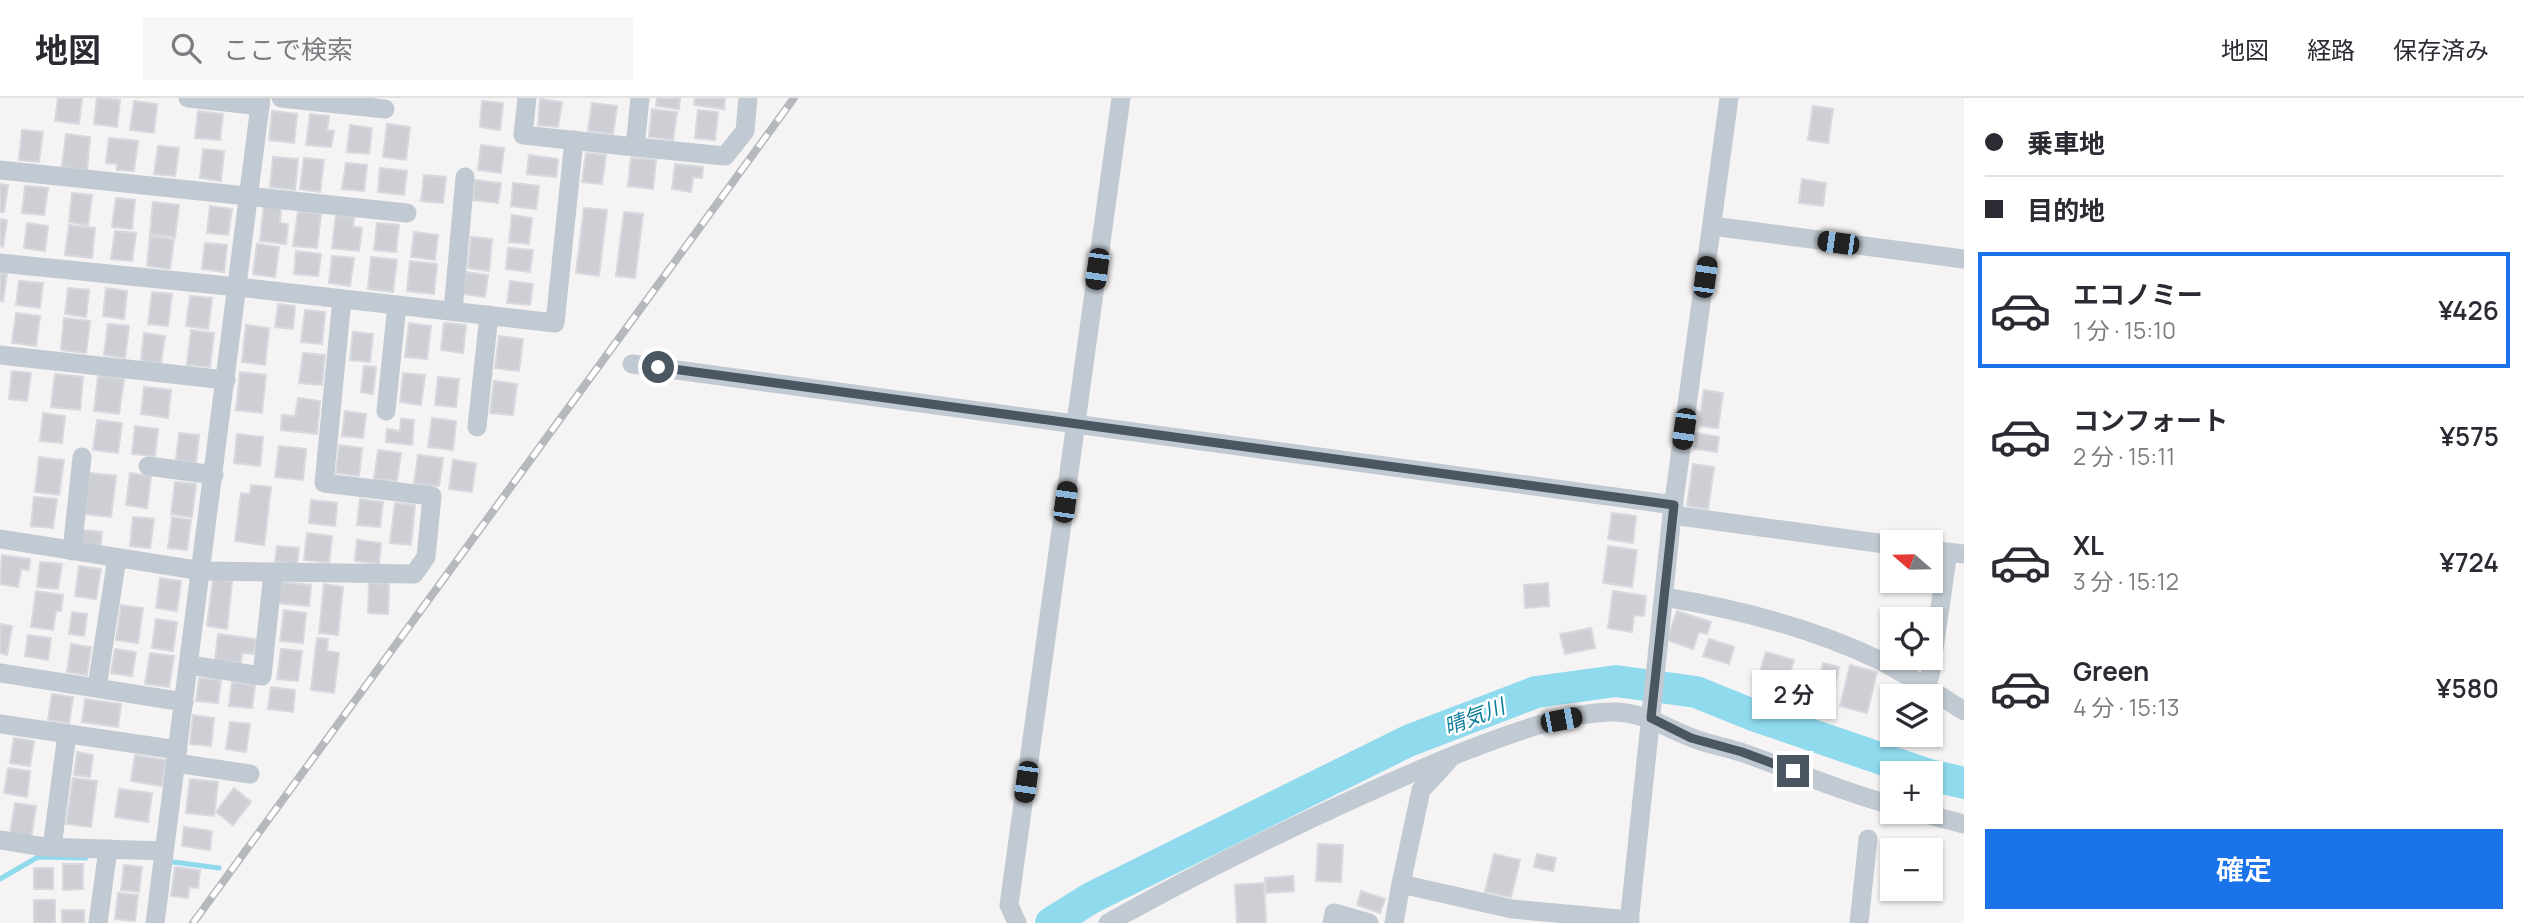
<!DOCTYPE html>
<html lang="ja">
<head>
<meta charset="utf-8">
<style>
  body { margin:0; font-family:Manrope,"Noto Sans JP",sans-serif; background:#f7f7f7; color:#2b2b33; height:100vh; display:flex; flex-direction:column; font-size:26px; white-space:nowrap }
  * { box-sizing:border-box; margin:0 }
  p { font-size:23px; color:#7c7c81 }
  .icon { flex:none; width:38px; height:38px; fill:none; stroke:currentColor; stroke-width:2; stroke-linecap:round; stroke-linejoin:round }
  .map { position:relative; flex:1; overflow:hidden }
  .drawer { display:flex; flex-direction:column; background:#fff; width:560px }
  .drawer>* { flex:none }
  .guide { display:grid; align-content:center; height:154px; padding:0 21px; background:#fff }
  .needle { width:46px; rotate:290deg }
  .buttons { position:absolute; left:1880px; top:432px; display:grid; gap:14px }
  .buttons a { display:grid; place-items:center; width:63px; height:63px; border-radius:0px; background:#fff; box-shadow:0 2px 5px #0004; font-size:35px }
  .end { position:absolute; width:32px; height:32px; margin:-16px; border:9px solid #4a5661; background:#fff; box-shadow:0 0 0 4px #fff }
  .from { border-radius:50% }
  .bubble { position:absolute; height:49px; border-radius:0px; background:#fff; box-shadow:0 2px 5px #0004; font-size:23px; font-weight:600; line-height:49px; text-align:center }
  .car { position:absolute; width:21px; height:42px; margin:-21px -10px; border-radius:9px; box-shadow:0 0 5px 2px #0007; background:linear-gradient(#222 24%,#8ab4d8 0 40%,#222 0 76%,#8ab4d8 0 86%,#222 0) }
  .guide b { display:flex; align-items:center; gap:24px; height:66px; font-size:26px }
  .guide b+b { border-top:2px solid #e1e1e2 }
  .guide i { width:18px; height:18px; background:#2b2b33 }
  ul { padding:0; list-style:none }
  li { display:flex; align-items:center; gap:21px; height:116px; margin:0 14px 10px; padding:0 7px; border:4px solid transparent; border-radius:0px }
  li div { flex:1 }
  li b { display:block; font-size:26px }
  li em { font-style:normal; font-weight:600 }
  li.selected { border-color:#1a73e8 }
  li>.icon { width:63px; height:63px; stroke-width:1.5 }
  .button { display:flex; gap:14px; margin-top:auto; padding:14px 21px }
  .button a { flex:1; height:80px; border-radius:0px; background:#1a73e8; color:#fff; font-size:28px; font-weight:600; line-height:80px; text-align:center }
  header { display:flex; align-items:center; gap:42px; box-sizing:border-box; height:98px; padding:0 35px; background:#fff; border-bottom:2px solid #e1e1e2 }
  header strong { font-size:33px }
  nav { display:flex; gap:38px; margin-inline-start:auto; font-size:24px }
  .search { width:490px; height:63px; background:#f7f7f7; display:flex; align-items:center; gap:18px; box-sizing:border-box; padding:0 24px; border-radius:0px; color:#7c7c81; font-size:26px }
  main { display:flex; flex:1; min-height:0 }
  .map>svg:first-child { display:block }
</style>
</head>
<body>
<header>
<strong>地図</strong>
<div class="search"><svg class="icon" aria-label="search" viewBox="0 0 24 24"><circle cx="10" cy="10" r="6"/><path d="M15 15l6 6"/></svg>ここで検索</div>
<nav><a>地図</a><a>経路</a><a>保存済み</a></nav>
</header>
<main>
<div class="map">
<svg width="1964" height="825" viewBox="0 0 1964 825">
  <rect width="100%" height="100%" fill="#f5f3f3"/>
  <g fill="none" stroke-linecap="round" stroke-linejoin="round">
    <g stroke="#90daee" stroke-width="5">
      <path d="M173,764L219,770"/>
      <path d="M0,781L38,759L86,760"/>
    </g>
    <g stroke="#90daee" stroke-width="32">
      <path d="M1930,677L1964,685"/>
      <path d="M1051,825L1091,800L1408,643L1536,594L1616,583L1696,594L1753,617L1926,676"/>
    </g>
  </g>
  <g fill="#cdcfd5" stroke="#d7d9de" stroke-width="2">
    <path d="M58,0H82L79,26L55,23Z"/>
    <path d="M97,0L120,2L117,29L94,26Z"/>
    <path d="M657,0H680L679,11L656,8Z"/>
    <path d="M695,0H725L724,11L694,7Z"/>
    <path d="M540,1L562,4L558,29L538,27Z"/>
    <path d="M134,3L157,6L154,35L130,32Z"/>
    <path d="M482,3L503,5L500,32L480,29Z"/>
    <path d="M592,5L617,8L613,36L588,33Z"/>
    <path d="M1813,8L1833,11L1828,45L1808,42Z"/>
    <path d="M652,11L677,14L673,42L649,39Z"/>
    <path d="M698,12L718,14L715,42L695,40Z"/>
    <path d="M198,13L223,16L220,42L195,40Z"/>
    <path d="M272,13L297,16L294,45L269,42Z"/>
    <path d="M310,16L329,18L327,32L334,33L331,49L306,47Z"/>
    <path d="M387,26L410,29L406,62L383,59Z"/>
    <path d="M350,27L372,30L369,56L347,54Z"/>
    <path d="M22,32L43,34L39,64L19,62Z"/>
    <path d="M66,36L90,39L87,72L62,69Z"/>
    <path d="M109,40L138,43L134,73L117,72V66L106,65Z"/>
    <path d="M481,47L504,50L501,75L478,72Z"/>
    <path d="M158,48L179,50L175,78L154,76Z"/>
    <path d="M203,51L224,53L221,83L200,80Z"/>
    <path d="M586,55L606,57L602,86L582,84Z"/>
    <path d="M529,57L558,61L556,79L527,76Z"/>
    <path d="M273,59L298,61L295,92L270,89Z"/>
    <path d="M304,60L324,62L320,94L300,91Z"/>
    <path d="M631,60L656,62L653,91L628,88Z"/>
    <path d="M346,65L367,67L364,93L342,91Z"/>
    <path d="M675,66L703,69L702,80L693,79L691,94L672,91Z"/>
    <path d="M380,70L407,73L404,97L378,94Z"/>
    <path d="M424,77L446,79L443,105L421,103Z"/>
    <path d="M1802,81L1826,85L1823,108L1799,105Z"/>
    <path d="M475,82L501,85L498,105L473,102Z"/>
    <path d="M513,85L539,88L536,111L511,108Z"/>
    <path d="M0,86L8,87L4,114H0Z"/>
    <path d="M25,88L48,90L44,117L22,115Z"/>
    <path d="M72,95L92,97L88,127L69,124Z"/>
    <path d="M116,100L135,102L132,131L112,129Z"/>
    <path d="M153,104L179,107L175,139L150,136Z"/>
    <path d="M210,108L232,111L228,137L207,135Z"/>
    <path d="M264,108L281,110L280,125L288,126L286,146L260,143Z"/>
    <path d="M584,110L607,112L599,178L576,175Z"/>
    <path d="M298,113L321,116L317,150L293,148Z"/>
    <path d="M624,114L643,116L635,180L616,178Z"/>
    <path d="M336,117L354,119L353,129L362,130L359,153L332,150Z"/>
    <path d="M512,117L532,120L529,146L509,144Z"/>
    <path d="M0,121L7,122L3,149L0,148Z"/>
    <path d="M27,125L48,128L45,153L24,150Z"/>
    <path d="M377,125L399,127L396,154L374,152Z"/>
    <path d="M69,127L95,130L92,160L65,157Z"/>
    <path d="M115,133L136,135L132,163L111,161Z"/>
    <path d="M414,134L438,137L435,162L411,159Z"/>
    <path d="M150,138L174,141L170,171L147,168Z"/>
    <path d="M471,139L492,141L489,173L468,170Z"/>
    <path d="M205,145L227,147L224,174L202,171Z"/>
    <path d="M257,146L279,149L275,179L253,176Z"/>
    <path d="M508,150L533,152L530,174L506,171Z"/>
    <path d="M296,153L321,156L318,178L294,176Z"/>
    <path d="M332,158L354,160L350,188L329,185Z"/>
    <path d="M371,159L397,162L393,194L368,191Z"/>
    <path d="M410,163L437,166L434,196L407,193Z"/>
    <path d="M466,174L488,177L485,199L464,196Z"/>
    <path d="M0,175L7,176L3,203H0Z"/>
    <path d="M19,183L43,185L40,210L16,207Z"/>
    <path d="M510,183L533,186L530,207L507,205Z"/>
    <path d="M68,190L89,192L86,219L65,216Z"/>
    <path d="M106,190L127,193L124,221L103,218Z"/>
    <path d="M152,194L172,196L168,228L148,226Z"/>
    <path d="M190,198L212,200L208,231L186,228Z"/>
    <path d="M278,206L295,208L293,231L275,229Z"/>
    <path d="M305,212L325,214L322,246L301,244Z"/>
    <path d="M16,215L40,218L36,248L12,245Z"/>
    <path d="M64,220L90,223L86,255L61,252Z"/>
    <path d="M409,225L431,228L427,261L405,259Z"/>
    <path d="M444,225L466,227L463,255L441,252Z"/>
    <path d="M108,226L129,228L125,260L104,257Z"/>
    <path d="M246,227L269,230L265,267L242,264Z"/>
    <path d="M191,232L214,235L210,269L187,267Z"/>
    <path d="M353,234L373,236L370,264L350,262Z"/>
    <path d="M144,235L165,238L161,265L141,263Z"/>
    <path d="M499,238L523,241L519,273L495,270Z"/>
    <path d="M303,255L325,257L322,287L299,285Z"/>
    <path d="M364,268L376,269L373,296L361,294Z"/>
    <path d="M12,273L31,275L27,303L9,301Z"/>
    <path d="M240,274L266,277L262,315L236,312Z"/>
    <path d="M403,275L425,277L421,307L400,304Z"/>
    <path d="M55,276L83,279L80,312L51,309Z"/>
    <path d="M98,278L124,281L119,316L94,313Z"/>
    <path d="M438,279L459,281L456,309L435,307Z"/>
    <path d="M494,283L517,286L513,317L490,315Z"/>
    <path d="M144,289L171,292L168,320L141,316Z"/>
    <path d="M1704,292L1723,295L1718,330L1699,328Z"/>
    <path d="M298,300L320,303L317,336L281,332L282,317L295,318Z"/>
    <path d="M345,313L366,316L363,340L342,338Z"/>
    <path d="M43,315L65,318L62,345L40,343Z"/>
    <path d="M432,320L456,323L453,352L428,349Z"/>
    <path d="M401,321L414,322L412,347L386,344L387,331L400,333Z"/>
    <path d="M97,322L122,325L118,355L93,352Z"/>
    <path d="M135,328L158,331L155,358L132,356Z"/>
    <path d="M179,335L199,337L196,365L176,362Z"/>
    <path d="M1696,335L1719,339L1717,354L1694,351Z"/>
    <path d="M237,336L263,339L260,368L234,365Z"/>
    <path d="M339,347L362,350L359,378L336,375Z"/>
    <path d="M279,348L306,351L303,382L275,379Z"/>
    <path d="M378,352L401,355L397,383L374,381Z"/>
    <path d="M418,357L443,360L439,388L414,386Z"/>
    <path d="M39,359L64,362L59,397L35,394Z"/>
    <path d="M453,362L476,365L472,394L449,391Z"/>
    <path d="M1693,366L1714,369L1708,411L1687,408Z"/>
    <path d="M89,375L116,378L111,419L85,416Z"/>
    <path d="M130,375L151,378L147,410L126,407Z"/>
    <path d="M175,384L196,386L192,419L171,416Z"/>
    <path d="M251,387L271,389L264,447L235,443L241,395L250,396Z"/>
    <path d="M34,399L57,401L53,430L31,428Z"/>
    <path d="M360,401L383,404L380,429L357,427Z"/>
    <path d="M311,402L337,405L335,428L309,425Z"/>
    <path d="M395,405L415,407L411,447L390,445Z"/>
    <path d="M1612,415L1636,418L1633,445L1608,441Z"/>
    <path d="M133,419L154,421L150,450L130,448Z"/>
    <path d="M172,419L191,422L187,452L168,450Z"/>
    <path d="M82,432L102,434L101,447L81,445Z"/>
    <path d="M307,435L332,438L329,465L304,462Z"/>
    <path d="M357,442L381,445L379,466L355,463Z"/>
    <path d="M277,448L299,450L297,466L275,464Z"/>
    <path d="M1608,448L1637,452L1632,489L1603,485Z"/>
    <path d="M2,457L30,461L29,472L21,471L18,489L0,486Z"/>
    <path d="M40,464L62,466L58,491L37,489Z"/>
    <path d="M79,468L101,471L96,501L75,498Z"/>
    <path d="M160,480L181,483L177,513L156,510Z"/>
    <path d="M213,481L232,483L227,531L207,528Z"/>
    <path d="M281,484L311,487L309,508L278,505Z"/>
    <path d="M369,485L389,486L388,516L368,515Z"/>
    <path d="M1548,485L1549,508L1525,510L1524,487Z"/>
    <path d="M324,486L343,489L338,537L319,535Z"/>
    <path d="M36,493L63,497L61,513H56L53,532L31,529Z"/>
    <path d="M1613,493L1646,498L1644,518L1634,517L1632,534L1608,530Z"/>
    <path d="M121,507L143,510L138,545L116,542Z"/>
    <path d="M284,512L306,515L303,545L280,543Z"/>
    <path d="M1677,513L1711,524L1707,536L1699,534L1693,551L1667,542Z"/>
    <path d="M72,514L87,516L84,538L69,536Z"/>
    <path d="M156,521L177,524L173,553L152,550Z"/>
    <path d="M0,526L12,528L7,557L0,555Z"/>
    <path d="M1591,530L1595,550L1565,556L1560,536Z"/>
    <path d="M218,536L256,541L254,556L242,555L241,565L215,562Z"/>
    <path d="M28,537L51,540L48,562L25,558Z"/>
    <path d="M317,540L328,541L327,553L339,555L334,595L311,592Z"/>
    <path d="M1709,541L1734,549L1729,566L1703,558Z"/>
    <path d="M71,546L91,549L87,577L67,574Z"/>
    <path d="M115,551L136,554L132,578L111,575Z"/>
    <path d="M281,551L302,553L298,583L277,581Z"/>
    <path d="M1766,554L1794,562L1789,578L1804,583L1800,593L1758,580Z"/>
    <path d="M150,555L174,558L169,589L145,586Z"/>
    <path d="M1823,565L1839,569L1831,602L1815,598Z"/>
    <path d="M1850,567L1877,574L1867,615L1840,608Z"/>
    <path d="M199,580L221,582L218,605L196,603Z"/>
    <path d="M232,584L255,587L252,610L229,608Z"/>
    <path d="M271,589L295,592L293,614L268,611Z"/>
    <path d="M52,596L73,599L69,625L48,622Z"/>
    <path d="M85,601L121,606L118,629L82,624Z"/>
    <path d="M1930,606L1940,608L1937,622L1930,621Z"/>
    <path d="M193,617L214,620L211,648L190,646Z"/>
    <path d="M230,624L250,626L246,654L226,651Z"/>
    <path d="M14,640L34,643L30,668L10,665Z"/>
    <path d="M77,654L93,657L90,679L74,677Z"/>
    <path d="M135,657L166,662L162,688L131,683Z"/>
    <path d="M8,670L30,673L27,699L4,695Z"/>
    <path d="M73,680L97,683L91,729L66,726Z"/>
    <path d="M190,681L218,684L214,718L186,715Z"/>
    <path d="M234,690L251,704L233,727L216,714Z"/>
    <path d="M119,691L152,695L148,724L115,719Z"/>
    <path d="M15,705L36,708L31,740L10,737Z"/>
    <path d="M184,729L212,733L210,752L182,748Z"/>
    <path d="M1318,746L1343,747L1341,784L1316,783Z"/>
    <path d="M1494,756L1520,762L1511,799L1485,794Z"/>
    <path d="M1537,756L1556,760L1553,773L1534,769Z"/>
    <path d="M63,766H83V791L63,792Z"/>
    <path d="M124,767L142,769L139,794L121,792Z"/>
    <path d="M175,769L200,772L198,790L189,789L188,800L171,798Z"/>
    <rect x="34" y="770" width="19" height="21"/>
    <path d="M1293,778L1294,793L1266,795L1265,780Z"/>
    <path d="M1264,785L1266,825H1237L1235,787Z"/>
    <path d="M1361,793L1385,801L1380,815L1357,807Z"/>
    <path d="M118,795L138,797L135,823L115,821Z"/>
    <rect x="34" y="802" width="21" height="23"/>
    <rect x="62" y="812" width="22" height="13"/>
  </g>
  <g fill="none" stroke-linecap="round" stroke-linejoin="round">
    <g stroke="#c1cad2" stroke-width="19">
      <path d="M188,0L260,8"/>
      <path d="M281,0L385,11"/>
      <path d="M527,0L523,37L635,49L640,0"/>
      <path d="M635,49L725,58L745,33L748,0"/>
      <path d="M0,72L407,115"/>
      <path d="M1712,128L1964,161"/>
      <path d="M0,165L238,189L555,225L574,42"/>
      <path d="M453,213L465,79"/>
      <path d="M0,257L226,282"/>
      <path d="M632,266L1674,407"/>
      <path d="M386,313L397,207"/>
      <path d="M477,329L489,217"/>
      <path d="M148,368L214,377"/>
      <path d="M1672,417L1892,447"/>
      <path d="M0,441L202,473L414,476L426,459L432,398L324,385L342,201"/>
      <path d="M1930,452L1964,456"/>
      <path d="M72,453L82,359"/>
      <path d="M1664,499C1738,511 1813,530 1881,563C1910,578 1937,596 1964,613"/>
      <path d="M189,567L262,578L273,475"/>
      <path d="M0,575L184,604"/>
      <path d="M1924,588L1930,578L1948,454"/>
      <path d="M97,589L117,460"/>
      <path d="M0,626L178,652"/>
      <path d="M176,665L250,676"/>
      <path d="M1918,714L1964,726"/>
      <path d="M0,742L44,749L163,753"/>
      <path d="M52,749L67,636"/>
      <path d="M1401,786L1421,692L1448,663"/>
      <path d="M98,825L108,751"/>
      <path d="M155,825L261,0"/>
      <path d="M1017,825L1009,807L1121,0"/>
      <path d="M1108,825C1219,763 1335,707 1452,658C1498,640 1566,613 1616,614C1644,615 1665,629 1690,639C1708,647 1728,649 1746,656C1795,673 1842,694 1892,707"/>
      <path d="M1332,825L1334,815L1369,825"/>
      <path d="M1394,825L1401,786L1512,811L1630,822"/>
      <path d="M1629,825L1672,417L1729,0"/>
      <path d="M1859,825L1868,741"/>
    </g>
    <g stroke="#b5b8bd" stroke-width="8">
      <path id="rail" d="M193,825L794,0"/>
    </g>
    <use href="#rail" stroke="#fff" stroke-width="5" stroke-dasharray="16" stroke-linecap="butt"/>
  </g>
  <g fill="none" stroke-linecap="round" stroke-linejoin="round">
    <path stroke="#4a5661" stroke-width="9" d="M658,269L1674,407L1651,620L1691,640L1742,654L1793,673"/>
  </g>
  <g text-anchor="middle" dominant-baseline="central" stroke-width="5" stroke-linejoin="round" paint-order="stroke">
    <g font-size="21" font-style="italic" fill="#0c7c9b" stroke="#fff">
      <text transform="translate(1474 618) rotate(-21)">晴気川</text>
    </g>
  </g>
</svg>
<div class="buttons">
<a><svg class="needle" viewBox="-14 -14 28 28"><path d="M0-13l5 13h-10z" fill="#e53935"/><path d="M0 13l5-13h-10z" fill="#7c7c81"/></svg></a>
<a><svg class="icon" aria-label="locate" viewBox="0 0 24 24"><circle cx="12" cy="12" r="6"/><path d="M12 2v4M12 18v4M2 12h4M18 12h4"/></svg></a>
<a><svg class="icon" aria-label="layers" viewBox="0 0 24 24"><path d="M12 4l9 5-9 5-9-5zM3 14l9 5 9-5"/></svg></a>
<a>+</a>
<a>−</a>
</div>
<i class="end from" style="left:658px;top:269px"></i>
<i class="end" style="left:1793px;top:673px"></i>
<div class="bubble" style="left:1752px;top:572px;width:84px">2 分</div>
<i class="car" style="left:1838px;top:145px;rotate:278deg"></i>
<i class="car" style="left:1097px;top:171px;rotate:188deg"></i>
<i class="car" style="left:1705px;top:179px;rotate:8deg"></i>
<i class="car" style="left:1684px;top:331px;rotate:188deg"></i>
<i class="car" style="left:1065px;top:404px;rotate:8deg"></i>
<i class="car" style="left:1561px;top:622px;rotate:79deg"></i>
<i class="car" style="left:1026px;top:684px;rotate:188deg"></i>
</div>
<section class="drawer">
<div class="guide">
<b><i class="from"></i>乗車地</b>
<b><i></i>目的地</b>
</div>
<ul>
<li class="selected"><svg class="icon" aria-label="car" viewBox="0 0 24 24"><path d="M5 17H2v-5l4-1 3-4h7l3 4 3 1v5h-3M9 17h6M6 11h13"/><circle cx="7" cy="17" r="2"/><circle cx="17" cy="17" r="2"/></svg><div><b>エコノミー</b><p>1 分 · 15:10</p></div><em>¥426</em></li>
<li><svg class="icon" aria-label="car" viewBox="0 0 24 24"><path d="M5 17H2v-5l4-1 3-4h7l3 4 3 1v5h-3M9 17h6M6 11h13"/><circle cx="7" cy="17" r="2"/><circle cx="17" cy="17" r="2"/></svg><div><b>コンフォート</b><p>2 分 · 15:11</p></div><em>¥575</em></li>
<li><svg class="icon" aria-label="car" viewBox="0 0 24 24"><path d="M5 17H2v-5l4-1 3-4h7l3 4 3 1v5h-3M9 17h6M6 11h13"/><circle cx="7" cy="17" r="2"/><circle cx="17" cy="17" r="2"/></svg><div><b>XL</b><p>3 分 · 15:12</p></div><em>¥724</em></li>
<li><svg class="icon" aria-label="car" viewBox="0 0 24 24"><path d="M5 17H2v-5l4-1 3-4h7l3 4 3 1v5h-3M9 17h6M6 11h13"/><circle cx="7" cy="17" r="2"/><circle cx="17" cy="17" r="2"/></svg><div><b>Green</b><p>4 分 · 15:13</p></div><em>¥580</em></li>
</ul>
<div class="button"><a>確定</a></div>
</section>
</main>
</body>
</html>
